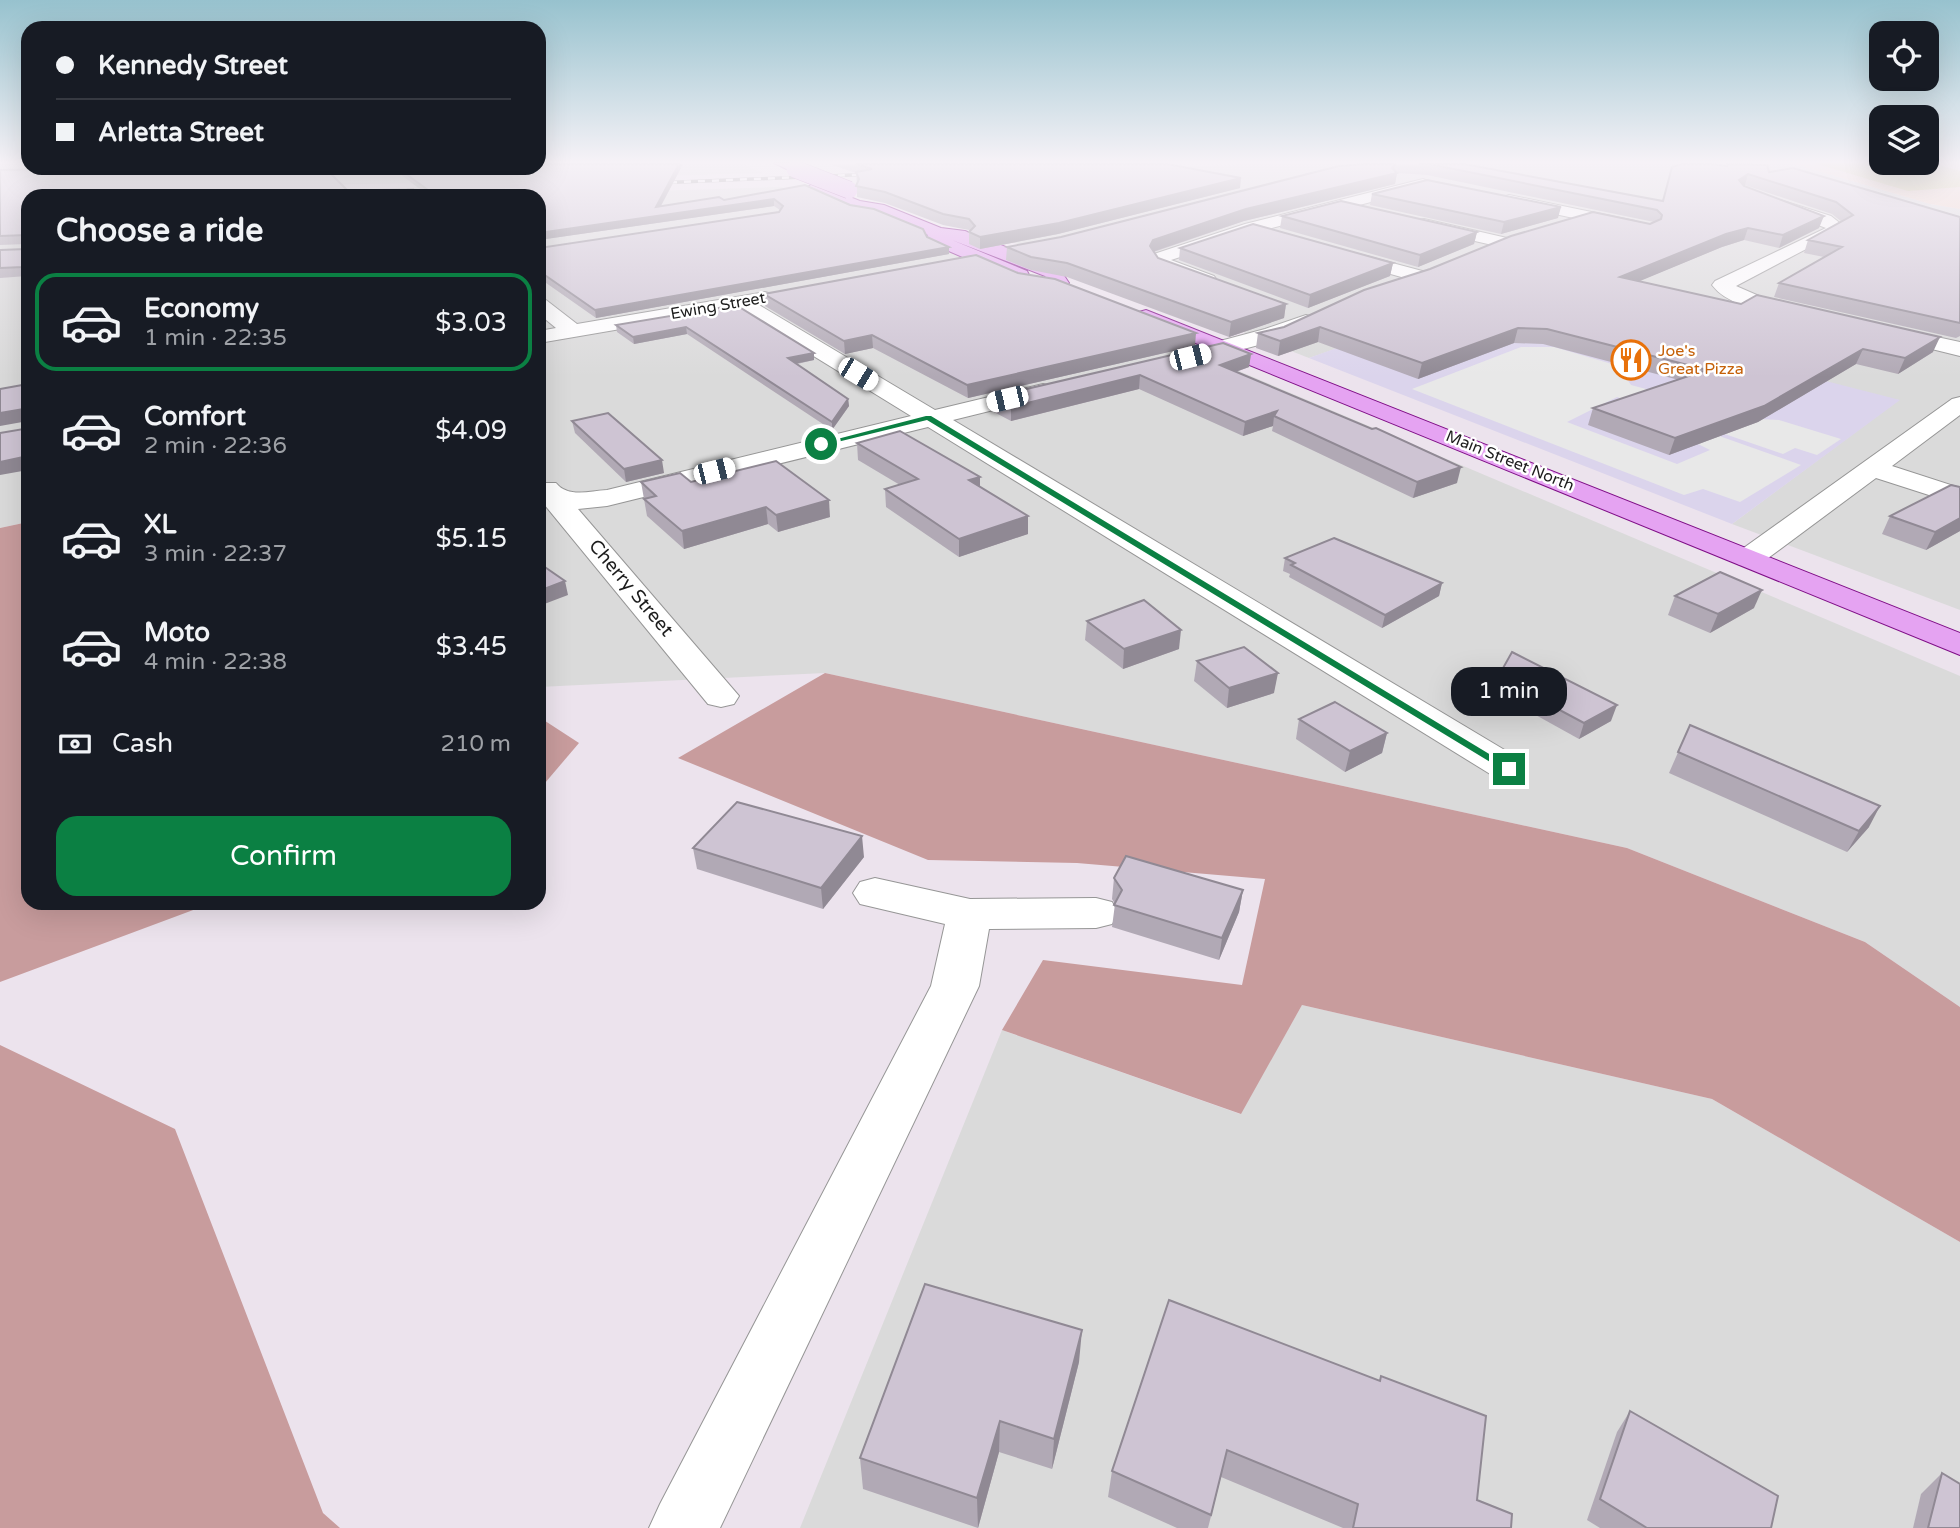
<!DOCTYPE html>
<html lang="en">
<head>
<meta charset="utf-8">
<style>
  body { margin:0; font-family:"Varela Round",sans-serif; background:#20242c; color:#f1f3f6; height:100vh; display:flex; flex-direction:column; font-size:26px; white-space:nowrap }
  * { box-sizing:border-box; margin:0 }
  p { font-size:23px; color:#9ea1a6 }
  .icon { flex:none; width:38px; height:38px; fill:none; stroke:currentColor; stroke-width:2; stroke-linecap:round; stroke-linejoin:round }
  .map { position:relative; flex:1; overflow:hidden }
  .sheet { position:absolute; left:21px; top:189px; width:525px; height:721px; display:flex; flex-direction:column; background:#171b24; border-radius:21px; box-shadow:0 7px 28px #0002 }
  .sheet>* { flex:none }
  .banner { position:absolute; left:21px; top:21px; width:525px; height:154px; border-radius:21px; box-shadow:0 7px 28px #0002; display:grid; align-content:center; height:154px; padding:0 35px; background:#171b24 }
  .fabs { position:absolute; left:1869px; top:21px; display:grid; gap:14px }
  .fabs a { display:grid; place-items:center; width:70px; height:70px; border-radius:14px; background:#171b24; box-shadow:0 7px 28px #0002; font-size:35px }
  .end { position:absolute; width:32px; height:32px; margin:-16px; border:9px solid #0b8043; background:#fff; box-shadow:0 0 0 4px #fff }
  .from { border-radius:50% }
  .bubble { position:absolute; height:49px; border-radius:21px; background:#171b24; box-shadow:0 7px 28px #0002; font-size:23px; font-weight:600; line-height:49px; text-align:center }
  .car { position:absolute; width:21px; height:42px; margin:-21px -10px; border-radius:9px; box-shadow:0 0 5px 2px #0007; background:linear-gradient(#fff 24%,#345 0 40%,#fff 0 76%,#345 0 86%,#fff 0) }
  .banner b { display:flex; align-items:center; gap:24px; height:66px; font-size:26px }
  .banner b+b { border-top:2px solid #363941 }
  .banner i { width:18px; height:18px; background:#f1f3f6 }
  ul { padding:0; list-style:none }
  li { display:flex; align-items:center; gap:21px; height:98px; margin:0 14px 10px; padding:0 21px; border:4px solid transparent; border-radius:21px }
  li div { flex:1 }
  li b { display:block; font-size:26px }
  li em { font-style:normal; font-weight:600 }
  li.active { border-color:#0b8043 }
  li>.icon { width:63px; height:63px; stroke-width:1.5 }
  h2 { padding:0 35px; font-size:32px; line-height:84px }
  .pay { display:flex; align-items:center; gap:18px; height:77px; padding:0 35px; font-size:26px }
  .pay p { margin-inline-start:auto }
  .button { display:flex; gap:14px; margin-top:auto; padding:14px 35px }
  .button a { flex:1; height:80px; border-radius:21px; background:#0b8043; color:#fff; font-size:28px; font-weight:600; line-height:80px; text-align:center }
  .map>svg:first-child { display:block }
</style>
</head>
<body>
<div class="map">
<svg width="1960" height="1528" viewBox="0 0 1960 1528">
  <rect width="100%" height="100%" fill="#ece3ed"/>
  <g fill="#dadada">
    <path d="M28,163V168H539V163H740L763,173L0,194V164Z"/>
    <path d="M1260,163H1791L1930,204L1960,209V610L1732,524L1899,400L1398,327L1309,358L933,211L1018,177Z"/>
    <path d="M782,187L934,242L1960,676V1007L1865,942L1627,848L825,673L539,687V196H488Z"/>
    <path d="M28,210V522L0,528V211Z"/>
    <path d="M1302,1005L1712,1099L1960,1242V1528H800L1002,1030L1240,1114Z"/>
  </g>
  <path fill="#dbd4ec" d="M1487,294L1900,400L1732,524L1309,358Z"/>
  <g fill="#c89c9d">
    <path d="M28,522V903H212L0,982V528Z"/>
    <path d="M825,673L1627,848L1865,942L1960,1007V1242L1712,1099L1302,1005L1241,1114L1002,1030L1043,960L1242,985L1265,879L1077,863L928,860L678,758Z"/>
    <path d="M539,717L579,743L539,790Z"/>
    <path d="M0,1045L175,1129L323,1513L340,1528H0Z"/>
  </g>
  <path fill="#f4d4c3" d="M1791,163H1960V209L1930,204Z"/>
  <path fill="#d5cc88" d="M1814,163H1932L1960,171V187L1908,191Z"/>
  <path fill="#e8e8e8" d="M1521,347H1554L1629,369L1622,372L1631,385L1759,419L1779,420L1841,439L1817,455L1795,448L1783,454L1617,397L1567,422L1677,464L1710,450L1684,437L1708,432L1801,465L1740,502L1703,489L1684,495L1412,389Z"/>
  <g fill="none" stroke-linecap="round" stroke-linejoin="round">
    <g stroke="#969696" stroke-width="2">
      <g id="minor">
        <path d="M1423,179L1428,181L1431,184L1428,187L1257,232L1171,260L1214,276L1217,280L1214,284H1200L1158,269L1151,258L1154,254L1245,224Z"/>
        <path d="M1509,195L1635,221L1643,226L1635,231L1503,203L1501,200L1503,197Z"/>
        <path d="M1774,198L1831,216L1846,228L1736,286L1766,299L1807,308L1810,312L1807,316L1800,318C1773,312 1730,309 1712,285L1715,281L1826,228L1768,206L1766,203L1768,200Z"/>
        <path d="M1424,219L1507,238L1510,242L1501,247L1418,228L1416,224L1418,220Z"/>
        <path d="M1340,249L1426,272L1428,276L1419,282L1334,258L1331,254Z"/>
        <path d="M765,292L772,294L775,298L772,302L759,305L935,410L1043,384L1051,386L1055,391L1051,396L953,420L1523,761L1528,769L1523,777L1509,781L1495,777L928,427L607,506L578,509L739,696L734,704L721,707L708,704L539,498V483H556C568,498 589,491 607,490L911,416L737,309L539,343V331L556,328L539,314V298L546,300L577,324Z"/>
        <path d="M1306,315L1313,317L1316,321L1313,325L1281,339L1183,365L1175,363L1172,358L1175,353L1265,329Z"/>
        <path d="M1886,326L1960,342V356L1879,336L1875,332L1879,328Z"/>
        <path d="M1960,397V415L1892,466L1960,488V505L1876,478L1760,564L1749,567L1738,564L1734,558L1738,552L1952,399Z"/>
        <path d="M875,878L970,899L1096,898L1112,902L1118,913L1112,924L1096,928L989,929L979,986L720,1528H649L660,1504L931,986L945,924L860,904L853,893L860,882Z"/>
      </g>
    </g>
    <g stroke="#7f0e87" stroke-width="2">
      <g id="major">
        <path d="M774,163H794L802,169L795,173Z"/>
        <path d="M814,183L860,201L884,205L941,228L965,231L1059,268L1069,283L1066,287H1052L1045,276L952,240L1027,271L1029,275L1027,279H1013L928,242L925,238L928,235L875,213L851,209L809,191L806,188Z"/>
        <path d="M1146,310L1960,633V655L1139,320L1136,316L1139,312Z"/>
      </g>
    </g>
    <use href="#minor" fill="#fff" fill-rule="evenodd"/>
    <use href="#major" fill="#e5a3f2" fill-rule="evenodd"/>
    <g stroke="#6a6a6a" stroke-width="3.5">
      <g id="rail">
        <path d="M656,183L876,174"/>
        <path d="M330,192L439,189"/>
      </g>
    </g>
    <use href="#rail" stroke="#fff" stroke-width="2.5" stroke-dasharray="7" stroke-linecap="butt"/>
    <g stroke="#7f0e87" stroke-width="18" stroke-linecap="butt">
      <path id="major-bridge" d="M795,169L849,190"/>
    </g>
    <use href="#major-bridge" stroke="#e5a3f2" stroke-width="17"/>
  </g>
  <g fill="#b1a9b5">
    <path d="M539,164H683L661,206L724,200L805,185L927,237L949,254L596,318L539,278V248L779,212L780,210L774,206L539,240V196H429L392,168H539Z"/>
    <path d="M829,164H1167L1240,188L1058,234L980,249L969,244V230L943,225L885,203L857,197V184L856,173Z"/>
    <path d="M1365,164H1464L1662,201L1725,166L1726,164H1747L1769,172L1960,217V336L1956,338L1774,297L1779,283L1824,257L1804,253L1808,240L1842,222L1832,214L1745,185L1744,186L1819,228L1779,248L1744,240L1722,247L1639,281L1933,352L1898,374L1856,364L1758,422L1669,455L1588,425L1593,408L1679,380L1543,344L1514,343L1418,379L1318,342L1278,356L1256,348L1258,333L1284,327L1654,222L1427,175L1397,173L1395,184L1244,221L1154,252L1158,258L1286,304L1284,318L1229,337L1067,277L1031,270L1006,260L1007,247L1061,237Z"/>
    <path d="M0,170L28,196V275L27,276L0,278V250L26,249V244L0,245Z"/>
    <path d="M1372,194L1558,218L1501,234L1370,205Z"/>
    <path d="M1282,216L1477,232L1474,244L1418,267L1280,228Z"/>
    <path d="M1180,248L1393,263L1390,276L1308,308L1179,260Z"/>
    <path d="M1018,273L1195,346L968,398L873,348L845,354L765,306L764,294Z"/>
    <path d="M736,305L814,353V360L797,364L848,399L849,406L832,430L687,334L634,344L617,332L616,325Z"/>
    <path d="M1251,354L1249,367L1236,372L1457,483L1413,498L1272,431L1273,426L1243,436L1139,389L1011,421L992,411V397Z"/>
    <path d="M572,421L664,473L626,482L575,433Z"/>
    <path d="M857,443L1028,534L959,557L886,507L885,489L900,485L858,460Z"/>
    <path d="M641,482H691L830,517L778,532L768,524L684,549L647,516Z"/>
    <path d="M1890,516L1960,531L1926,550L1882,534Z"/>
    <path d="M1285,558L1442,583L1439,596L1382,628L1289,577L1290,574L1283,571Z"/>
    <path d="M1675,596L1754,608L1710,633L1668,615Z"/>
    <path d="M1087,621L1179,649L1123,669L1085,640Z"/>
    <path d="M1197,661L1274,693L1227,708L1194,681Z"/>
    <path d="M1498,677L1611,721L1579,739L1494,692Z"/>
    <path d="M1299,719L1387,733L1382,753L1345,772L1296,739Z"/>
    <path d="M1690,725L1869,827L1847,852L1669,773Z"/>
    <path d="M693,848L864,857L823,909L697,869Z"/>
    <path d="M1114,878L1243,890L1239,912L1219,960L1112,927L1115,904L1112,899Z"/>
    <path d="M1079,1362L1052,1469L999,1452L978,1528L863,1489L860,1458Z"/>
    <path d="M1381,1376L1477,1500L1511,1528H1343L1221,1477L1208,1528H1177L1108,1497L1112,1471L1380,1381Z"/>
    <path d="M1630,1411L1771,1528H1600L1587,1520L1617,1432Z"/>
    <path d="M1942,1473L1960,1528H1913L1921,1494Z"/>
  </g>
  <g fill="#908994">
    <path d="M679,164H683L657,213L656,207Z"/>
    <path d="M1395,164H1396L1394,172L1397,173L1395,184L1244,221L1152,252L1150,246L1153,240L1246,209L1392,168Z"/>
    <path d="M1748,174L1745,185L1735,192L1739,180Z"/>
    <path d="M1241,178L1240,188L1058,234L980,249V237Z"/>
    <path d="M774,199V206L539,240V233Z"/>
    <path d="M1561,207L1558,218L1501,234L1504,222Z"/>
    <path d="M1824,216L1819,228L1779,248L1783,235Z"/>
    <path d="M1748,228L1744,240L1722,247L1616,291L1620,277L1726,234Z"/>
    <path d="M1477,232L1474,244L1418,267L1420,255Z"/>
    <path d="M949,247V254L596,318L595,310Z"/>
    <path d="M28,263V275L27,276L23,267Z"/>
    <path d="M1393,263L1390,276L1308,308L1310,295Z"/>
    <path d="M1286,304L1284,318L1229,337L1231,322Z"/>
    <path d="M686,327L687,334L634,344L633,337Z"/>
    <path d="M1320,327L1318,342L1278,356L1280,341Z"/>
    <path d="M1518,328L1514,343L1418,379L1422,363Z"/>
    <path d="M1196,333L1195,346L968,398L967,385Z"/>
    <path d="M872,335L873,348L845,354L844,341Z"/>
    <path d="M1940,337L1933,352L1898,374L1905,358Z"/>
    <path d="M1863,349L1856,364L1758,422L1669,455L1675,438Z"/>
    <path d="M814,353V360L789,365L788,358Z"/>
    <path d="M1251,354L1249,367L1218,378L1220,365Z"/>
    <path d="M1140,375L1139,389L1011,421V407Z"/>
    <path d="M848,399L849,406L832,430V422Z"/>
    <path d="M24,409L28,421L0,426V413Z"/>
    <path d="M1277,411L1274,416L1273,426L1243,436L1245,422Z"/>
    <path d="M28,456V470L0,475V462Z"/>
    <path d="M662,460L664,473L626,482L624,469Z"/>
    <path d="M1461,467L1457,483L1413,498L1417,482Z"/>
    <path d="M980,477V494L969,480Z"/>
    <path d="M829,500L830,517L778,532L776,515Z"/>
    <path d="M766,507L768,524L684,549L682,531Z"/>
    <path d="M1028,516V534L959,557V539Z"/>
    <path d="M1960,518V531L1926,550L1935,532Z"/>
    <path d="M565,581L568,595L539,606V591Z"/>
    <path d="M1442,583L1439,596L1382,628L1385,615Z"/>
    <path d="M1762,590L1754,608L1710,633L1718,614Z"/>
    <path d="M1181,630L1179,649L1123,669L1124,649Z"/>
    <path d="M1278,673L1274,693L1227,708L1229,688Z"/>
    <path d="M1617,705L1611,721L1579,739L1584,723Z"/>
    <path d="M1387,733L1382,753L1345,772L1350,751Z"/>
    <path d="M1880,806L1869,827L1847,852L1859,831Z"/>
    <path d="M862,836L864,857L823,909L821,888Z"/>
    <path d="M1243,890L1239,912L1219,960L1222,938Z"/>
    <path d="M1082,1330L1079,1362L1052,1469L1054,1439Z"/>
    <path d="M1000,1421L999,1452L978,1528L977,1498Z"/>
  </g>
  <g fill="#cec4d3" stroke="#908994" stroke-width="2">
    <path d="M539,164H679L656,207L719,197L724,200L805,185L850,205L874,209L923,229L927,237L949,247L595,310L539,271V248L779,212L783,206L774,199L539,233V196H436L398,168H539Z"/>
    <path d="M856,164H1167L1241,178L1059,223L980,237L969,232L975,226L969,219L943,214L885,192L856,186L859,179L856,172L872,169Z"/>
    <path d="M1365,164H1395L1392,168L1397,173L1246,209L1153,240L1150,246L1158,258L1286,304L1231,322L1067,263L1031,257L1007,247L1061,237L1339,166Z"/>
    <path d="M1419,164H1464L1663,201L1672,167L1682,164H1712L1727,166V164L1767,165L1769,172L1793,168L1960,217V323L1779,283L1842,247L1808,240L1853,215L1836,202L1748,174L1739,180L1744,186L1824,216L1783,235L1748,228L1726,234L1620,277L1741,304L1757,295L1940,337L1905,358L1863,349L1764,406L1675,438L1593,408L1707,370L1547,329L1518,328L1422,363L1320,327L1280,341L1258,333L1284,327L1364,290L1430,269L1511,236L1593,212L1650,224L1661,219L1662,215L1657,210L1429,164Z"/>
    <path d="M94,168H325L353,196H28V263L23,267L0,268V250L26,249V235L0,236V170Z"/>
    <path d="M1427,180L1561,207L1504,222L1372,194Z"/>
    <path d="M1341,201L1477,232L1420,255L1282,216Z"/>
    <path d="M1253,224L1393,263L1310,295L1180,248Z"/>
    <path d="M976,255L1018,273L1055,279L1196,333L967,385L872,335L844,341L764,294Z"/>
    <path d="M736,305L814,353L788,358L848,399L832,422L686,327L633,337L616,325Z"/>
    <path d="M1223,343L1251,354L1220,365L1372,429L1376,428L1461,467L1417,482L1274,416L1277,411L1245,422L1140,375L1011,407L992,397Z"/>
    <path d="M28,384V456L0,462V433L24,429V409L0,413V389Z"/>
    <path d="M608,413L662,460L624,469L572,421Z"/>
    <path d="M900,431L980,477L969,480L1028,516L959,539L885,489L918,479L857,443Z"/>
    <path d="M776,461L829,500L776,515L766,507L682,531L644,499L656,496L641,482L680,473L691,482Z"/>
    <path d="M1951,485L1960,487V518L1935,532L1890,516Z"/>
    <path d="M1334,538L1442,583L1385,615L1291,565L1295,563L1285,558Z"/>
    <path d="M539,563L565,581L539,591Z"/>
    <path d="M1720,572L1762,590L1718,614L1675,596Z"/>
    <path d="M1144,600L1181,630L1124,649L1087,621Z"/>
    <path d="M1244,647L1278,673L1229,688L1197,661Z"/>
    <path d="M1512,652L1617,705L1584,723L1498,677Z"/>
    <path d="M1335,702L1387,733L1350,751L1299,719Z"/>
    <path d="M1690,725L1880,806L1859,831L1678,752Z"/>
    <path d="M737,802L862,836L821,888L693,848Z"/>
    <path d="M1126,856L1243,890L1222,938L1114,905L1122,890L1114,878Z"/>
    <path d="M925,1284L1082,1330L1054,1439L1000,1421L977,1498L860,1458Z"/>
    <path d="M1169,1300L1380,1381L1381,1376L1486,1416L1477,1500L1512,1514L1511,1528H1353L1358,1504L1227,1450L1211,1515L1112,1471Z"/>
    <path d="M1630,1411L1778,1496L1771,1528H1647L1600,1499Z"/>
    <path d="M1942,1473L1960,1484V1528H1928Z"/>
  </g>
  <linearGradient id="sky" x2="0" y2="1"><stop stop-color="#97c2ce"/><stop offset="0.43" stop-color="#f6f2f7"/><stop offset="1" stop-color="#f6f2f7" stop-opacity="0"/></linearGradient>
  <rect width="1960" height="377" fill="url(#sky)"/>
  <path fill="#0b8043" d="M926,416H931L1514,769L1505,771L927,420L821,446L818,444Z"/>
  <defs>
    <g id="restaurant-ring" transform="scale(2.0125)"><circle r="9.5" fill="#fff" stroke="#e8710a" stroke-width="1.5"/><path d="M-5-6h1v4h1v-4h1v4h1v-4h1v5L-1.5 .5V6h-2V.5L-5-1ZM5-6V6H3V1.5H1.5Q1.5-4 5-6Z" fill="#e8710a"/></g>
  </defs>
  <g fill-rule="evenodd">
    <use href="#restaurant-ring" x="1631" y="360"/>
  </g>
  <g text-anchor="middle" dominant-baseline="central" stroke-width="5" stroke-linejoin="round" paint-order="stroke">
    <g font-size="16" fill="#1c1c1c" stroke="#fff">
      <text transform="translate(718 306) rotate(-10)">Ewing Street</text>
      <text transform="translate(1510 461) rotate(22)">Main Street North</text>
    </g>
    <g font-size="16" fill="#c56008" stroke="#fff" text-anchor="start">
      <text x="1658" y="351">Joe's<tspan x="1658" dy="18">Great Pizza</tspan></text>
    </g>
    <g font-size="19" fill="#1c1c1c" stroke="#fff">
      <text transform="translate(631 588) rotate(50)">Cherry Street</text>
    </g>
  </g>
</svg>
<div class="fabs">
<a><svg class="icon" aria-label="locate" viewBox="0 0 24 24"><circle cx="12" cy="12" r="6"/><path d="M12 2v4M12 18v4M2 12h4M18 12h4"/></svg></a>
<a><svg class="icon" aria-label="layers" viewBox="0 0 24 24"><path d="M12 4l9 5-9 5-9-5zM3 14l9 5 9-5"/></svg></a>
</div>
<i class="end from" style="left:821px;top:444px"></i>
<i class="end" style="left:1509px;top:769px"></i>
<div class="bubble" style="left:1451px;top:667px;width:116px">1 min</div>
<i class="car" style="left:1190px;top:357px;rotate:76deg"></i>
<i class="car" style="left:858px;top:374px;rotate:121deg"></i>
<i class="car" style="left:1007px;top:399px;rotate:257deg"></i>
<i class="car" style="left:714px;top:471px;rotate:76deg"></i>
<div class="banner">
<b><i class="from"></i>Kennedy Street</b>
<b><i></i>Arletta Street</b>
</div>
<section class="sheet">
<h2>Choose a ride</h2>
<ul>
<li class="active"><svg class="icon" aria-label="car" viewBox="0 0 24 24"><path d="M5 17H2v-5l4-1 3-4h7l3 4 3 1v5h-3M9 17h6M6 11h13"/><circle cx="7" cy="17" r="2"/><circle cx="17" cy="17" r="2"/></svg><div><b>Economy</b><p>1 min · 22:35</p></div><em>$3.03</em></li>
<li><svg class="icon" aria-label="car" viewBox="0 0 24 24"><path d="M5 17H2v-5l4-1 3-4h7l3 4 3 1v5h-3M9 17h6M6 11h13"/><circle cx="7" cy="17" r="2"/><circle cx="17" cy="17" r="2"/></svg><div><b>Comfort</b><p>2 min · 22:36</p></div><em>$4.09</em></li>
<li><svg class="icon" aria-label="car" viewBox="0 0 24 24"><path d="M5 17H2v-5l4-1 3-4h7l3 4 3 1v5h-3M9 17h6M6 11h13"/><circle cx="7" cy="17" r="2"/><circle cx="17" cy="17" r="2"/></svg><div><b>XL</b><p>3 min · 22:37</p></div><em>$5.15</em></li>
<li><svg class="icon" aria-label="car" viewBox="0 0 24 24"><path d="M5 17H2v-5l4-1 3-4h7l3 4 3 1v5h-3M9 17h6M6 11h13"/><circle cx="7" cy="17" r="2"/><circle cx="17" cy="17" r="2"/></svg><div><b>Moto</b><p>4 min · 22:38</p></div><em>$3.45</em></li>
</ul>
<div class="pay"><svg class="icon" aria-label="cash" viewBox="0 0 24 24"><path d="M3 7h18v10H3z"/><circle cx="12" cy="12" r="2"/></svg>Cash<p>210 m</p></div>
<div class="button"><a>Confirm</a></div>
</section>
</div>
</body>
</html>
